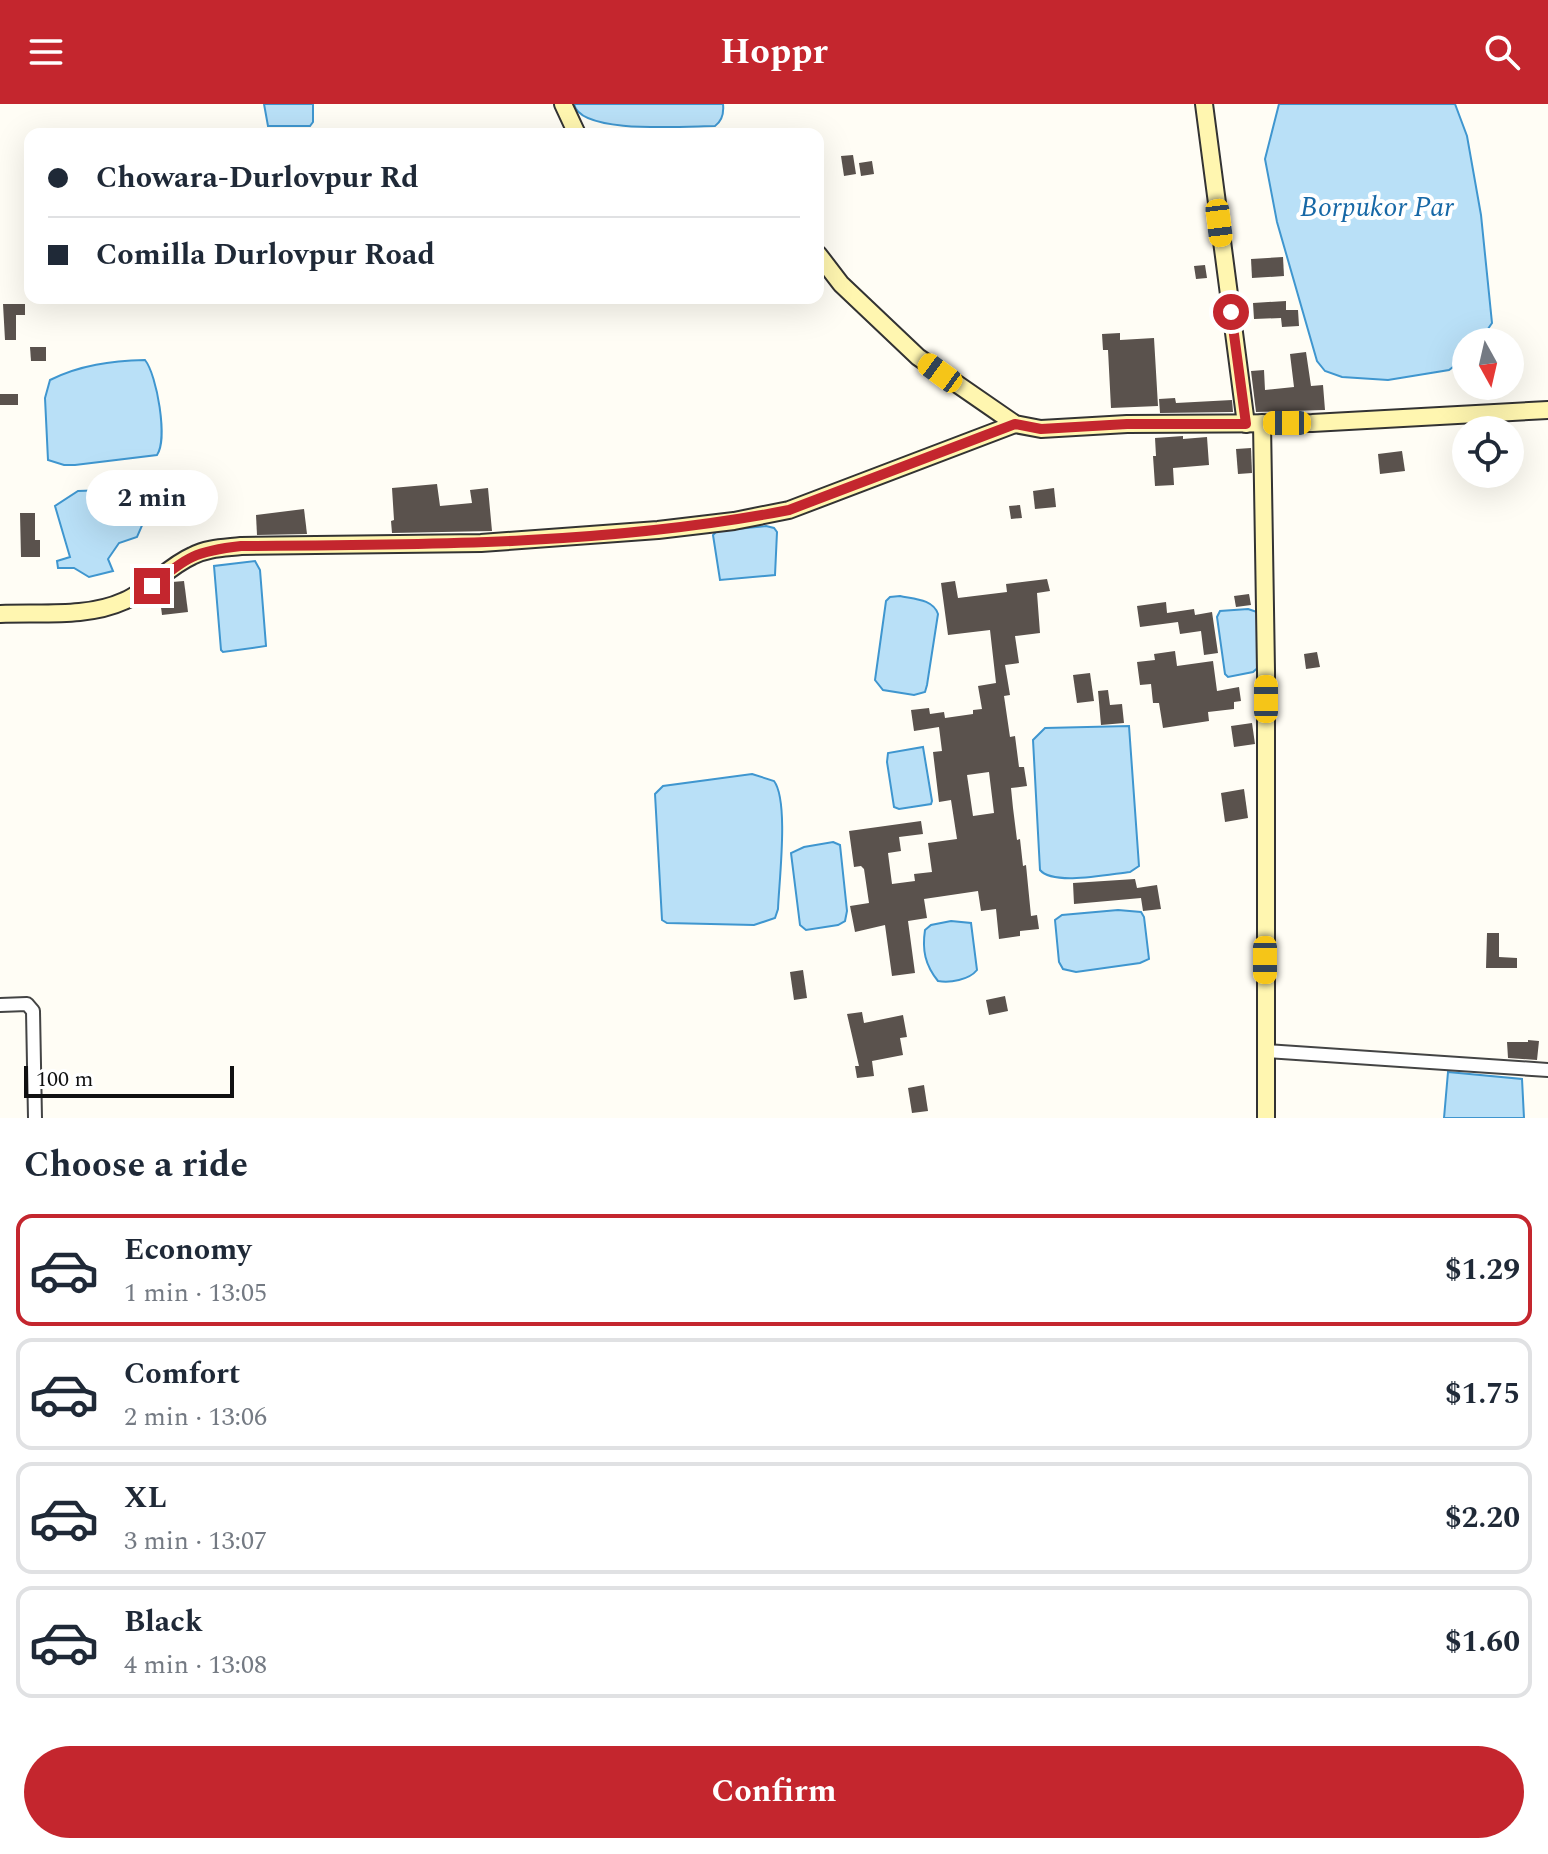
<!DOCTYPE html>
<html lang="en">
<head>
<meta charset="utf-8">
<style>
  body { margin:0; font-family:Spectral,serif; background:#f6f6f7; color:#1f2937; height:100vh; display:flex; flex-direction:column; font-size:30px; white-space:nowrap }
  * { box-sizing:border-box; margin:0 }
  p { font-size:26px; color:#747a83 }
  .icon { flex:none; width:44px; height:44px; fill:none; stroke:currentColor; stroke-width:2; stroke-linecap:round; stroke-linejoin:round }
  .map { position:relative; height:1014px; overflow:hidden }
  .panel { display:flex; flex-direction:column; background:#fff; flex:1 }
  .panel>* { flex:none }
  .top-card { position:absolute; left:24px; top:24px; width:800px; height:176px; border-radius:16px; box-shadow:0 8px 32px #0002; display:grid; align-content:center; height:176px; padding:0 24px; background:#fff }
  .needle { width:52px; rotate:172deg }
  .tools { position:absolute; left:1452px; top:224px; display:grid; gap:16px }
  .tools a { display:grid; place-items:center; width:72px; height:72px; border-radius:50%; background:#fff; box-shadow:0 8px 32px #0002; font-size:40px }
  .scale { position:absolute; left:24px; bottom:20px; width:210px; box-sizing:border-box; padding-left:8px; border:4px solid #111; border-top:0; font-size:22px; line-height:28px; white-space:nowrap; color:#111; -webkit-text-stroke:6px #fff; paint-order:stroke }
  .end { position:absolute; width:36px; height:36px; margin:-18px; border:10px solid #c4262e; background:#fff; box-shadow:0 0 0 4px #fff }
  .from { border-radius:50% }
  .bubble { position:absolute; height:56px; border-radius:28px; background:#fff; box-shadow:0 8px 32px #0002; font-size:26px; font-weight:700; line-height:56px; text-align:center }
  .car { position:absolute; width:24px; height:48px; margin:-24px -12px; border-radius:10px; box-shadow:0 0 6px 2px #0007; background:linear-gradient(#f5c518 24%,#345 0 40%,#f5c518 0 76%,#345 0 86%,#f5c518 0) }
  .top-card b { display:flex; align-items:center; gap:28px; height:76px; font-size:30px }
  .top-card b+b { border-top:2px solid #e0e1e3 }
  .top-card i { width:20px; height:20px; background:#1f2937 }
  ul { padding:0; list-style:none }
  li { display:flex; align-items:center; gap:24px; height:112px; margin:0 16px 12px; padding:0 8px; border:4px solid #e0e1e3; border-radius:16px }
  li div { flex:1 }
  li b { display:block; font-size:30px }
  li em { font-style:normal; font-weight:700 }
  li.on { border-color:#c4262e }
  li>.icon { width:72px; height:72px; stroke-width:1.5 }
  h2 { padding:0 24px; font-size:36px; line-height:96px }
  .cta { display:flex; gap:16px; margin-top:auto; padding:16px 24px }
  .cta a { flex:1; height:92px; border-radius:48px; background:#c4262e; color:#fff; font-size:32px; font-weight:700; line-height:92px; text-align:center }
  header { display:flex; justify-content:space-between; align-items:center; height:104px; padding:0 24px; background:#c4262e; color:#fff; font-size:36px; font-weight:700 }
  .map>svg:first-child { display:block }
</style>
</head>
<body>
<header><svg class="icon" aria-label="menu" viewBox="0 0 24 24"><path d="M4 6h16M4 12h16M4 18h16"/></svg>Hoppr<svg class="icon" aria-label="search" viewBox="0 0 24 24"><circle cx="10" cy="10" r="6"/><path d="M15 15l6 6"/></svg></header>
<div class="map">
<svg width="1548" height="1014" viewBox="0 0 1548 1014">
  <rect width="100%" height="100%" fill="#fffdf5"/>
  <g fill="#b9e0f7" stroke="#3f96cf" stroke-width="2">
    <path d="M264,0H313V18L310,22H268Z"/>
    <path d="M574,0H723C724,9 722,17 715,22C688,22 580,31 574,0Z"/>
    <path d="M1279,0H1455L1467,32L1481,111L1492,219L1479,238H1466V253L1449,266L1388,276L1342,273L1325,267L1317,257L1277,118L1265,55Z"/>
    <path d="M145,256C157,271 168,335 157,351L75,361H64L48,356L45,294L50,276C80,261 111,257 145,256Z"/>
    <path d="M106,386L139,390L144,417L137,433L119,439L108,455L113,467L89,473L74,464H58L57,457L70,453L55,402L78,387Z"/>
    <path d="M766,422L774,424L777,428L775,471L720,476L713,431L717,427Z"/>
    <path d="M255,457L260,466L266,542L223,548L221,546L214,462Z"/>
    <path d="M900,492C914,495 933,495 938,510L927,581L925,588L914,591L883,586L875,576L886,497L890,493Z"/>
    <path d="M1248,505L1257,508L1261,561L1253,568L1228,573L1225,570L1217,513L1220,507Z"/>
    <path d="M1129,622L1139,762L1130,768C1110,770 1053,782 1040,766L1033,636L1045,624Z"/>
    <path d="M923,643L932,697L931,700L899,705L894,703L887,658L888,649Z"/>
    <path d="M752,670L774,677C789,697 779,777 778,805L775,814L754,821L667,819L662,816L655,690L663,682Z"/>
    <path d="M833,738L840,741L847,807L845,817L838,821L806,826L800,821L791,749L804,743Z"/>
    <path d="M1118,806L1141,808L1144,813L1149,855L1140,859L1076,868L1063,865L1059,858L1055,816L1062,811Z"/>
    <path d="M951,817L971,819L977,866C969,876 950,879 938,877C925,861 922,846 925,826L931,821Z"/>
    <path d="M1448,968L1522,975L1524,1014H1444Z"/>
  </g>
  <g fill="#5a524d" fill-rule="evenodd">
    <path d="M853,51L856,70L844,72L841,52Z"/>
    <path d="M872,57L874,70L861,72L859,59Z"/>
    <path d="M1283,153L1284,172L1252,174L1251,155Z"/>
    <path d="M1205,161L1207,174L1196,175L1194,162Z"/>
    <path d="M1286,197V206H1298L1299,222L1282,223L1281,214L1254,215L1253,199Z"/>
    <path d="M3,200H25V211H16V236H5Z"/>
    <path d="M1120,229V236L1154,234L1158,302L1111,304L1108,246H1103L1102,230Z"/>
    <path d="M30,243H46V257H31Z"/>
    <path d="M1306,248L1311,282L1323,281L1325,306L1256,308L1251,267L1264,266L1265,286L1294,283L1290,250Z"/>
    <rect x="0" y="290" width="18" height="11"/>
    <path d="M1175,294L1176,299L1232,296L1233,308L1160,309L1159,295Z"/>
    <path d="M1183,332V335L1207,333L1209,361L1173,364L1174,381L1155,382L1153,352H1156L1155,334Z"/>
    <path d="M1251,344L1252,369L1238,370L1236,345Z"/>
    <path d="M1402,347L1405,367L1380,370L1378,350Z"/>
    <path d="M437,380L440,402L472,399L470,386L488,384L492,427L392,429L391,417L394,416L392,384Z"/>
    <path d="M1054,384L1056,403L1035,405L1033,387Z"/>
    <path d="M1020,401L1022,414L1011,415L1009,402Z"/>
    <path d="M304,405L307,430L257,431L256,411Z"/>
    <path d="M20,409H35V436H40V453H21Z"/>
    <path d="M1047,475L1050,487L1037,489L1040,529L1015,532L1019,559L1005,561L1010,591L1004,592L1010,633L1015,632L1019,663H1024L1027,682L1011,684L1013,704L1017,736L1020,735L1023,762L1026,761L1031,812L1037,811L1039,825L1020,827V832L999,835L996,805L981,807L978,787L924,795L927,814L908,817L915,869L892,872L885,821L855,828L850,802L869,799L864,765L861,762L854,763L849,727L921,717L923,730L899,733L901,747L888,749L892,780L915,777L914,770L932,768L928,739L957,735L951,696L939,698L933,648L942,647L939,623L914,627L911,606L929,604L930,610L944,608L945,614L973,610V606L982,605L978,582L996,579L990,526L948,531L941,479L955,477L958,494L1007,488L1006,480ZM989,668L994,709L973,712L967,671Z"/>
    <path d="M184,477L188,508L162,511L159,488L172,478Z"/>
    <path d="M1249,490L1251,501L1236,503L1234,492Z"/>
    <path d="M1166,498L1167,509L1194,505L1195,511L1212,508L1218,549L1204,551L1201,527L1180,530L1178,518L1140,523L1137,502Z"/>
    <path d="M1175,547L1177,562L1213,557L1217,587L1239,583L1241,597L1234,598V605L1208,608L1209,617L1163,624L1159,599H1153L1151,580L1140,581L1137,558L1155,556L1154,550Z"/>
    <path d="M1317,548L1320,563L1306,565L1304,550Z"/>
    <path d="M1090,569L1094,597L1077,599L1073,571Z"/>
    <path d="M1108,586L1110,601L1122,600L1124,619L1101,621L1098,587Z"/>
    <path d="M1252,619L1255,640L1234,643L1231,622Z"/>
    <path d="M1244,685L1248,714L1225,718L1221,689Z"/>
    <path d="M1135,775L1137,784L1157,781L1161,805L1143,807L1141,794L1074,800L1073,779Z"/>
    <path d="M1487,829H1499V853L1517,854V864H1486Z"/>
    <path d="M803,866L807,894L794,896L790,868Z"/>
    <path d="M1005,892L1008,907L989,911L986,896Z"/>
    <path d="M862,908L864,919L903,911L907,933L900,934L903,951L872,957L874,972L857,974L855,962H859L847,910Z"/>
    <path d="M1528,936L1539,937L1537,956L1508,954L1507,938H1528Z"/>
    <path d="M924,981L928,1007L912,1009L908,984Z"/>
  </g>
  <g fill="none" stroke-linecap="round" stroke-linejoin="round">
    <g stroke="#444" stroke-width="16">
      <g id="street">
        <path d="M0,901L27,900L33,907L35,1014"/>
        <path d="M1266,947L1548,966"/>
      </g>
    </g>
    <g stroke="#333" stroke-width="20">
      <g id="secondary">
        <path d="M563,0L577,30"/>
        <path d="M1204,0L1246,320"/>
        <path d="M818,150L841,180L918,253L1015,320L1041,325L1127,320L1312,319L1548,306"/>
        <path d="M1262,319L1266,567V1014"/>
        <path d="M0,510C40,508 87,514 124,497C150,486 167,463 192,452C207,444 224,444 241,442L481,439L658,426L734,417L789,406L1015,320"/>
      </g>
    </g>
    <use href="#street" stroke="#fff" stroke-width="12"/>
    <use href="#secondary" stroke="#fff6b0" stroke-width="16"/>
  </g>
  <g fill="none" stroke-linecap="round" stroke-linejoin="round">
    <path stroke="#c4262e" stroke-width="10" d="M152,482C186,453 196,447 241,442C424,441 609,441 789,406L1015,320L1041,325L1127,320H1246L1231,208"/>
  </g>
  <g text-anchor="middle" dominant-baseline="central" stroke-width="8" stroke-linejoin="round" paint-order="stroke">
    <g font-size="28" font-style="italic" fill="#1768a6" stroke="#fff">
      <text x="1377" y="103">Borpukor Par</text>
    </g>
  </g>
</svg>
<div class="tools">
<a><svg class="needle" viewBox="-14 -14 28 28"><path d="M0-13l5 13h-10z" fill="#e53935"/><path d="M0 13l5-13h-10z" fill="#747a83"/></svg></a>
<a><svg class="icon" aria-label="locate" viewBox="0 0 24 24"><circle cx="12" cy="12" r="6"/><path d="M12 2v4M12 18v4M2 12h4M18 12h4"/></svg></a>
</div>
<div class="scale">100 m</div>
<i class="end from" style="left:1231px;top:208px"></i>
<i class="end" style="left:152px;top:482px"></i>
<div class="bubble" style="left:86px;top:366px;width:132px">2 min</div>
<i class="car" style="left:1219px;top:119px;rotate:173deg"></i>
<i class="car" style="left:940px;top:269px;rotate:306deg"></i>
<i class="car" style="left:1287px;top:319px;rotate:270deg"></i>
<i class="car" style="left:1266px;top:595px;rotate:0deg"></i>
<i class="car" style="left:1265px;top:856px;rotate:180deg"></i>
<div class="top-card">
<b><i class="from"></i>Chowara-Durlovpur Rd</b>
<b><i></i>Comilla Durlovpur Road</b>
</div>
</div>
<section class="panel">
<h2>Choose a ride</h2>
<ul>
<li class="on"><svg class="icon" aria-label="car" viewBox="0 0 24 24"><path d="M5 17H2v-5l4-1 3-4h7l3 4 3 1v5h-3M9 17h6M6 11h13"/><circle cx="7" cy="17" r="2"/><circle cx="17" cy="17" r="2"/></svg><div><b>Economy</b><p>1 min · 13:05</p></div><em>$1.29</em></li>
<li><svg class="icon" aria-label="car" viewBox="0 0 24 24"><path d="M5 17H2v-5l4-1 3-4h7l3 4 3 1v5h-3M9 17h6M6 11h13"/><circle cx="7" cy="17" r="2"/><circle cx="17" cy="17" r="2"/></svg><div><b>Comfort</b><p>2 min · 13:06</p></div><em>$1.75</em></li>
<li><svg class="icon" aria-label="car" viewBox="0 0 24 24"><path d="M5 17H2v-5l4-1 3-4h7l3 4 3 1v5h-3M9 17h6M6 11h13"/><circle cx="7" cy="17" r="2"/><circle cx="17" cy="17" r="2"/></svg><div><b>XL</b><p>3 min · 13:07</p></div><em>$2.20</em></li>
<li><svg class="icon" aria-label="car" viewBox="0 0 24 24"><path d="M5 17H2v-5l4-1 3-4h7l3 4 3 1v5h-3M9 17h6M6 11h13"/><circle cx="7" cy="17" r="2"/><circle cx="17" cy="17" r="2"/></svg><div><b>Black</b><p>4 min · 13:08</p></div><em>$1.60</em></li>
</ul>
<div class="cta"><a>Confirm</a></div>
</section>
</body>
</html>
